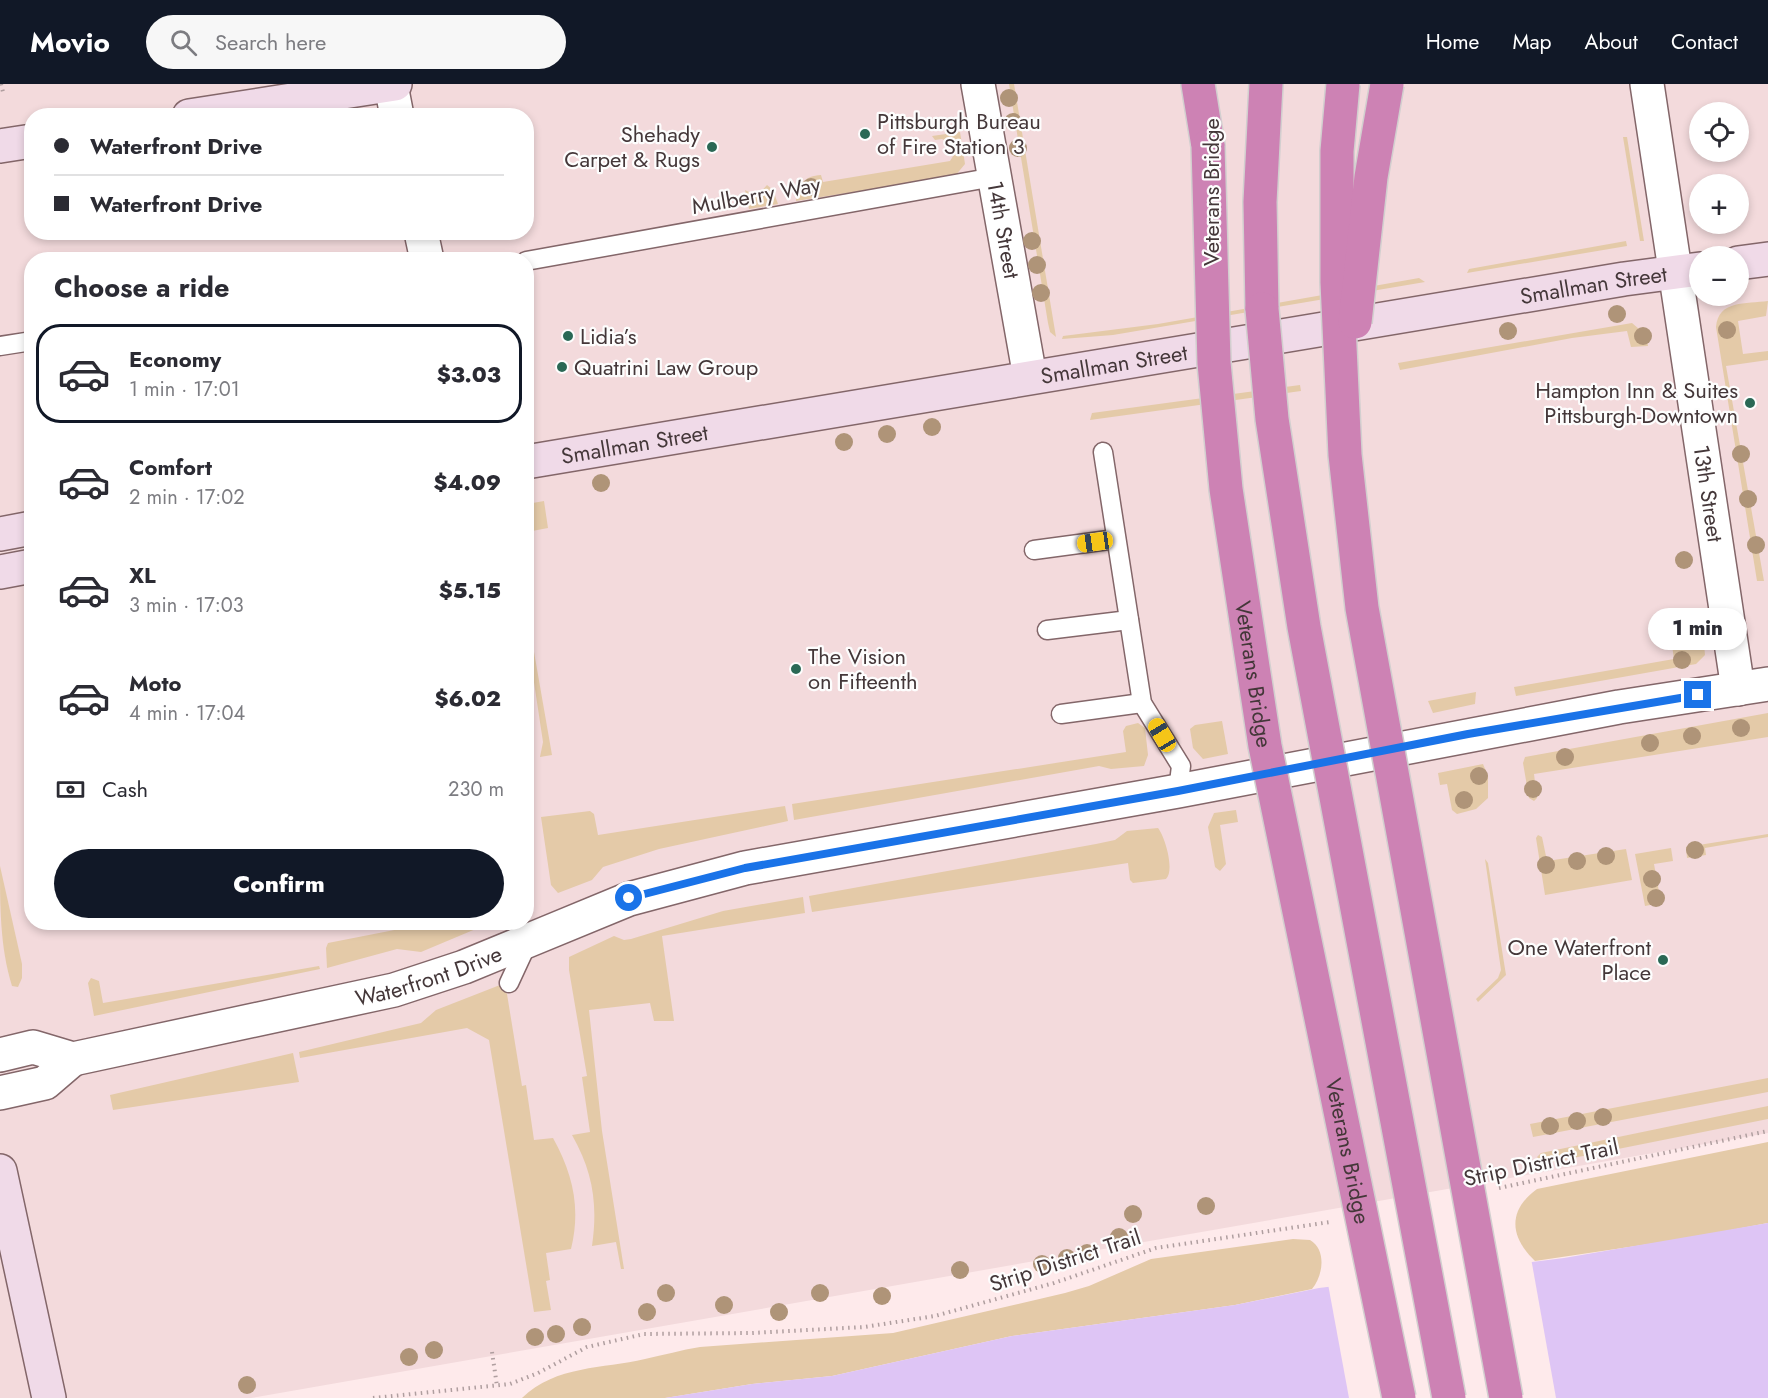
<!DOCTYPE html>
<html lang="en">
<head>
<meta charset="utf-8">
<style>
  body { margin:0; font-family:Jost,sans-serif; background:#f7f7f7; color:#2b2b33; height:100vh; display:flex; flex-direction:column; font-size:22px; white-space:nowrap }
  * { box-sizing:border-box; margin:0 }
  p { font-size:20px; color:#7c7c81 }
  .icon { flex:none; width:33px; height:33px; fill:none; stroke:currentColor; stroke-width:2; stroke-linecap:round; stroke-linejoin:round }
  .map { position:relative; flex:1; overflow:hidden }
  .sheet { position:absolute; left:24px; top:168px; width:510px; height:678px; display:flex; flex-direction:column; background:#fff; border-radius:24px; box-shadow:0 3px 9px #0003 }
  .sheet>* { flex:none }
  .banner { position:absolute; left:24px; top:24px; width:510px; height:132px; border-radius:24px; box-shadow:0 3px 9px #0003; display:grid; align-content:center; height:132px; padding:0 30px; background:#fff }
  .controls { position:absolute; left:1689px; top:18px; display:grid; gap:12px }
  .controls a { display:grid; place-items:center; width:60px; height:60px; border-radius:50%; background:#fff; box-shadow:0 3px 9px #0003; font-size:30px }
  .end { position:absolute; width:27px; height:27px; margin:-14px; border:8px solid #1a73e8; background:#fff; box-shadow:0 0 0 3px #fff }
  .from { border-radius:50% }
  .bubble { position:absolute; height:42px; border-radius:21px; background:#fff; box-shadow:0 3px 9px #0003; font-size:20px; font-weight:800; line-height:42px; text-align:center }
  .car { position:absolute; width:18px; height:36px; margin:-18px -9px; border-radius:8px; box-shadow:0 0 4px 2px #0007; background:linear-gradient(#f5c518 24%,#345 0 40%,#f5c518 0 76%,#345 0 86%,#f5c518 0) }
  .banner b { display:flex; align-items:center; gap:21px; height:57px; font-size:22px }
  .banner b+b { border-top:2px solid #e1e1e2 }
  .banner i { width:15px; height:15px; background:#2b2b33 }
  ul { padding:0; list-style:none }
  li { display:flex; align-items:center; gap:18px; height:99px; margin:0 12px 9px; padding:0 18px; border:3px solid transparent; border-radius:24px }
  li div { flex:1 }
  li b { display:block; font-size:22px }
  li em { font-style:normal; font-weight:800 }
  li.on { border-color:#111827 }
  li>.icon { width:54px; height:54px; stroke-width:1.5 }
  h2 { padding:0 30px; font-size:27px; line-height:72px }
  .pay { display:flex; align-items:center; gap:15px; height:66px; padding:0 30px; font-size:22px }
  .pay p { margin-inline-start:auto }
  .cta { display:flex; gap:12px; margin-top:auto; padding:12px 30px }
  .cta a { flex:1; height:69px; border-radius:36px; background:#111827; color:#fff; font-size:24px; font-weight:800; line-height:69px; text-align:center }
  header { display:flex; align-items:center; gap:36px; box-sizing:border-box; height:84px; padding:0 30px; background:#111827; color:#fff }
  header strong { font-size:28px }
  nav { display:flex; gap:33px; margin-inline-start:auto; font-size:21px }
  .search { width:420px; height:54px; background:#f7f7f7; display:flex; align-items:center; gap:15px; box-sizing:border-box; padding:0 21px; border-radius:33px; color:#7c7c81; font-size:22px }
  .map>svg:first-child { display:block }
</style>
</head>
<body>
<header>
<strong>Movio</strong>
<div class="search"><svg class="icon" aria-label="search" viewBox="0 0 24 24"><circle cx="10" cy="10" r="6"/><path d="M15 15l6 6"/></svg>Search here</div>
<nav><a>Home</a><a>Map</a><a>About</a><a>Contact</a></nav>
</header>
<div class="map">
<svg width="1768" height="1314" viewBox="0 0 1768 1314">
  <rect width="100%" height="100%" fill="#feeaeb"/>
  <path fill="#f3dadc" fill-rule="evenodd" d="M0,0H1768V1049L251,1314H0ZM1700,28H1738V68H1700ZM32,32H526V148H32ZM1700,100H1738V140H1700ZM1700,172H1738V212H1700ZM32,176H526V838H32Z"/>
  <g fill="#e4caa8">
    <path d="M1009,0H1014L1056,253L1050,248L1048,239Z"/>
    <path d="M960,48L965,80L955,92L796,117C797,100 805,92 821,91L823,98L950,77L955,69L953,60L942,55L935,56L932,52Z"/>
    <path d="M1623,53H1627L1644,157H1640Z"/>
    <path d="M767,101L773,106L778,120L749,125L745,106L757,112Z"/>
    <path d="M1626,157L1627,162L1467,189L1469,185Z"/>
    <path d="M1419,194L1425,198L1113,251L1062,255L1063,252L1158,240Z"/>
    <path d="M1768,217L1766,232L1738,237L1743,270L1768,267V276L1726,282L1764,497H1757L1716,243C1718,216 1746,220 1768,217Z"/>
    <path d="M1632,239L1646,251L1648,262L1631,263L1627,247L1572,254L1400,286L1398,279Z"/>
    <path d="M1300,301L1301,307L1090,336L1092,329Z"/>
    <path d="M544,417L548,444L527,448V420Z"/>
    <path d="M526,522L552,671L540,673L543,658L527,552Z"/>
    <path d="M1689,546L1704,559L1705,571L1696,580L1516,612L1514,603L1674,575L1670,548Z"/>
    <path d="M1476,608L1475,620L1433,629L1428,617Z"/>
    <path d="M1768,629V653L1534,690L1537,714L1534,717L1529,714L1523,679L1525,673Z"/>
    <path d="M1222,637L1228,670L1203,675L1193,664L1190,645L1195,641Z"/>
    <path d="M1138,639L1145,644L1148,671L1144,682L1111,685L1099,682L794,736L792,720L1126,668L1123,647L1126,642Z"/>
    <path d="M1483,680L1488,692V714L1476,725L1457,730L1452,726L1447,700L1440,701L1438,689Z"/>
    <path d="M785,722L788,737L659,765L603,783L592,796L558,809L551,801L541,733L590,727L594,730L598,751Z"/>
    <path d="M1236,726L1238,738L1220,741L1226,780L1220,787L1215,783L1208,743L1214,729Z"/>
    <path d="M1158,744C1165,753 1175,786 1166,795L1133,799L1130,796L1128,779L812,828L809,812L1096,760L1115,756L1127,747Z"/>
    <path d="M1768,750V753L1705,764L1706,771L1687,774L1686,763Z"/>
    <path d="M1538,751L1542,753L1547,777L1626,765L1632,796L1545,811L1536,754Z"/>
    <path d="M1671,764L1673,777L1654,780L1661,819L1645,822L1635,770Z"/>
    <path d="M1485,775L1488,779L1506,891L1478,918L1476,915L1498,894L1501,886Z"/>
    <path d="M0,782L22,880V894L18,903L12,902C0,864 0,822 0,782Z"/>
    <path d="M803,813L805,829L662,852L674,937H654L650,919L589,926L602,1047L624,1185H621L616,1158L592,1162C598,1120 593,1088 572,1051L590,1048L582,993L587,992L569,886V873L614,852L624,856L631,855L723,827Z"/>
    <path d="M430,839H490L421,868L397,865L327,884L326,864L328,859Z"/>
    <path d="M319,882L320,885L94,932L88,899L91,894L99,897L103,919Z"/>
    <path d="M500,901L507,910L522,1002L526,1001L534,1056L553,1054C573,1090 581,1124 571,1165L546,1169L550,1196L546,1197L551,1226L534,1228L489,956L467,944L300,974L299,968L421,939L436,926Z"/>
    <path d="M293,969L299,998L113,1026L110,1011Z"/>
    <path d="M1768,994V1008L1533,1053L1530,1040Z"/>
    <path d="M1768,1022V1035L1553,1078H1542L1537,1073L1541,1069Z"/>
    <path d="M1768,1058V1139L1683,1155L1535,1177C1510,1153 1507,1127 1537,1105Z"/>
    <path d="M1293,1155L1310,1156C1327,1166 1323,1192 1312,1205L1235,1221L1012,1252L832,1292L752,1300L665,1314H522C556,1281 603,1285 645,1275C664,1271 681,1266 700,1263L893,1249L1065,1209L1089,1202L1151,1175Z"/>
  </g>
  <path fill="#dec5f5" d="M1768,1139V1314H665L752,1300L832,1292L1012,1252L1235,1221L1319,1204L1564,1174Z"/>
  <path fill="#feeaeb" d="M1531,1174L1556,1314H1349L1328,1200Z"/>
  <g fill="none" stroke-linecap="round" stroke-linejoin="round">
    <g stroke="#836669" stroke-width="21">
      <g id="lane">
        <path d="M526,177L994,93"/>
        <path d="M0,262L32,257"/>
        <path d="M1103,368L1142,619L1181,682L1178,707"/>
        <path d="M1034,466L1116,455"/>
        <path d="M1047,546L1129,536"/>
        <path d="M1061,630L1142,619"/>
        <path d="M509,899L528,858"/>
      </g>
    </g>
    <g stroke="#836669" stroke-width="36">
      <g id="street">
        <path id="s1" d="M978,0L1030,293"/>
        <path id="s2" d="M1647,0L1738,605"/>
        <path d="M391,1L397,32"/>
        <path d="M421,148L427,176"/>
        <path id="s3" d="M0,971L33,963L73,975L394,906L464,883L629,815L745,784L1178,707L1619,623L1768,600"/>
        <path d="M0,1009L45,999L73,975"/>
      </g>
    </g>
    <g stroke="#836669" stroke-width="36">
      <g id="secondary">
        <path d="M189,32L395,0"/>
        <path d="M0,62L32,57"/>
        <path d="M1738,179L1768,175"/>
        <path id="s4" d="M526,378L1624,195L1700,185"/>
        <path d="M0,450L32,444"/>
        <path d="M0,488L32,482"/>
        <path d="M0,1087L49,1314"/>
      </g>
    </g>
    <g stroke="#d2cfcf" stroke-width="36">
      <g id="highway">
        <path d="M1198,0L1208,62"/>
        <path d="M1262,225L1260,118L1266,0"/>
      </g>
    </g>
    <g stroke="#af9e9f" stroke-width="4" stroke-dasharray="1.5 4.5" stroke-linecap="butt">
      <path d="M1,0L3,8"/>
      <path d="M1499,1104L1768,1047"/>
      <path d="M492,1268L497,1302"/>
      <path d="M373,1314L510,1300L538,1289L587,1263L644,1250L752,1249L864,1243L935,1232L1054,1199L1156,1164L1330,1138"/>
    </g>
    <use href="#lane" stroke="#fff" stroke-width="18"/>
    <use href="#street" stroke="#fff" stroke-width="33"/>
    <use href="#secondary" stroke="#f0dae8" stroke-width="33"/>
    <use href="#highway" stroke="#cd82b4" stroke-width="33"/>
    <g stroke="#d2cfcf" stroke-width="36" stroke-linecap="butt">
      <g id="highway-bridge">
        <path d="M1343,0L1337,67V198L1345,371L1362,524L1506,1314"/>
        <path id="s5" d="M1208,62L1214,279L1226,405L1265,662L1399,1314"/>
        <path d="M1262,225L1272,335L1304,543L1449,1314"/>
        <path d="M1355,238L1371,93L1387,0"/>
      </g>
    </g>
    <use href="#highway-bridge" stroke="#cd82b4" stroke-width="33"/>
  </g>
  <g fill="#af9478">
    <circle cx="1009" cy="14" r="9"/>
    <circle cx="1013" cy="38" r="9"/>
    <circle cx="1018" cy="64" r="9"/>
    <circle cx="811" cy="103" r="9"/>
    <circle cx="1032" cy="157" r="9"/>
    <circle cx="1037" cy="181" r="9"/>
    <circle cx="1041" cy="209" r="9"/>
    <circle cx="1617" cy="230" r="9"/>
    <circle cx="1727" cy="246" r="9"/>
    <circle cx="1508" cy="247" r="9"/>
    <circle cx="1643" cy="252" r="9"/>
    <circle cx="932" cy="343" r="9"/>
    <circle cx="887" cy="350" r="9"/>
    <circle cx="844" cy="358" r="9"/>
    <circle cx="1741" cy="370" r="9"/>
    <circle cx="601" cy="399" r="9"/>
    <circle cx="1748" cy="415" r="9"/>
    <circle cx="1756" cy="461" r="9"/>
    <circle cx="1684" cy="476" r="9"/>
    <circle cx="1682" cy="576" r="9"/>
    <circle cx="1741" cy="644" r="9"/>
    <circle cx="1692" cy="652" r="9"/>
    <circle cx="1650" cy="659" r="9"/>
    <circle cx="1565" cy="673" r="9"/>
    <circle cx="1479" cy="692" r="9"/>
    <circle cx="1533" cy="705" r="9"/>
    <circle cx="1464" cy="716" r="9"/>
    <circle cx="1695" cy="766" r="9"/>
    <circle cx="1606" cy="772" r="9"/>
    <circle cx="1577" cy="777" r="9"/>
    <circle cx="1546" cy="781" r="9"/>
    <circle cx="1652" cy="795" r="9"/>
    <circle cx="1656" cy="814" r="9"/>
    <circle cx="1603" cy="1033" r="9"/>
    <circle cx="1577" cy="1037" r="9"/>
    <circle cx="1550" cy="1042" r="9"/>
    <circle cx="1206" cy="1122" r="9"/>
    <circle cx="1133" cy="1130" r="9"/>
    <circle cx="1119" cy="1153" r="9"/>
    <circle cx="1087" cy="1169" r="9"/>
    <circle cx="1067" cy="1174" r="9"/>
    <circle cx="1042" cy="1180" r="9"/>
    <circle cx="960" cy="1186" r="9"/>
    <circle cx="666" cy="1209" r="9"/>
    <circle cx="820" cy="1209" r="9"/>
    <circle cx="882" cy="1212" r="9"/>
    <circle cx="724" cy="1221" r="9"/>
    <circle cx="647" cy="1228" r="9"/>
    <circle cx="779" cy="1228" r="9"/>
    <circle cx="582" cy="1243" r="9"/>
    <circle cx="556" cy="1250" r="9"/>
    <circle cx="535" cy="1253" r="9"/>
    <circle cx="434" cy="1266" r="9"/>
    <circle cx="409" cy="1273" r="9"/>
    <circle cx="247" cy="1301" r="9"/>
  </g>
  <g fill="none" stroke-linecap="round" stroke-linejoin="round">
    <path stroke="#1a73e8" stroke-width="8" d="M629,814L745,784L1178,707L1468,650L1698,611"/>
  </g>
  <g fill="#2a6855" stroke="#fdfdfd" stroke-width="2">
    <circle cx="865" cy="50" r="6"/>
    <circle cx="712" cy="63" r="6"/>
    <circle cx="568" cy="252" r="6"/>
    <circle cx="562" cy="283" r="6"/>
    <circle cx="1750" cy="319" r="6"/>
    <circle cx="796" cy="585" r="6"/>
    <circle cx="1663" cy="876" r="6"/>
  </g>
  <g text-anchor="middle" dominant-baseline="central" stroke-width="4.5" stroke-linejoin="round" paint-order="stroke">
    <g font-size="22" fill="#443739" stroke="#fdfdfd" text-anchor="start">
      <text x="877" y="37">Pittsburgh Bureau<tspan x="877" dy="25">of Fire Station 3</tspan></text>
      <text x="700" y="50" text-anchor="end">Shehady<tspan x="700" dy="25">Carpet &amp; Rugs</tspan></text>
      <text x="580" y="252">Lidia’s</text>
      <text x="574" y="283">Quatrini Law Group</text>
      <text x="1738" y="306" text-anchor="end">Hampton Inn &amp; Suites<tspan x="1738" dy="25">Pittsburgh-Downtown</tspan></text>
      <text x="808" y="572">The Vision<tspan x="808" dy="25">on Fifteenth</tspan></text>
      <text x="1651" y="863" text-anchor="end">One Waterfront<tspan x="1651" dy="25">Place</tspan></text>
    </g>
    <g font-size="22" fill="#443739" stroke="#fdfdfd">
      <text transform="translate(1211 108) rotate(-90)">Veterans Bridge</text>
      <text transform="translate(756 111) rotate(-10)">Mulberry Way</text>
      <text stroke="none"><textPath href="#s1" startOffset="148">14th Street</textPath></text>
      <text stroke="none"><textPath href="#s4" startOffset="1082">Smallman Street</textPath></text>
      <text stroke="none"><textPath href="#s4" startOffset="596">Smallman Street</textPath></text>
      <text stroke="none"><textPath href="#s4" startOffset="110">Smallman Street</textPath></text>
      <text stroke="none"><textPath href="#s2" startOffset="414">13th Street</textPath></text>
      <text stroke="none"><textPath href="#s5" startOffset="531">Veterans Bridge</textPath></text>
      <text stroke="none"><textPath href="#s3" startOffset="441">Waterfront Drive</textPath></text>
      <text stroke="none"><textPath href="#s5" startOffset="1017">Veterans Bridge</textPath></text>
      <text transform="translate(1541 1078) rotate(-12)">Strip District Trail</text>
      <text transform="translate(1065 1176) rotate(-18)">Strip District Trail</text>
    </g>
  </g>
</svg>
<div class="controls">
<a><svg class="icon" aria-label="locate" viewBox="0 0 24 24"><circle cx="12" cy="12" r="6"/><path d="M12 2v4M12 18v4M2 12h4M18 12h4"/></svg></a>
<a>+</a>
<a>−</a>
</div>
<i class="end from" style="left:629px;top:814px"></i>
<i class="end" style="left:1698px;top:611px"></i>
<div class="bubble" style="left:1648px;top:524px;width:99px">1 min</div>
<i class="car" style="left:1095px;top:458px;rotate:262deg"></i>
<i class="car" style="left:1162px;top:651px;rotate:329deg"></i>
<div class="banner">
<b><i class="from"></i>Waterfront Drive</b>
<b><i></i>Waterfront Drive</b>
</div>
<section class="sheet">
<h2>Choose a ride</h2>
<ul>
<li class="on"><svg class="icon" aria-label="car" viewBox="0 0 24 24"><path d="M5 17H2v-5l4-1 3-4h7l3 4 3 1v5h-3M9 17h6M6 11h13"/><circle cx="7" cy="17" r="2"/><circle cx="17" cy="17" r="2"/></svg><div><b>Economy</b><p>1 min · 17:01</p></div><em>$3.03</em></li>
<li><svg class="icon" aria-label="car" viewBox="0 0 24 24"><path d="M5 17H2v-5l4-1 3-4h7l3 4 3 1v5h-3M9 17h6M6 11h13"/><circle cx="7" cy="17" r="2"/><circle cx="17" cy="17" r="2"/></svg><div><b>Comfort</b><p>2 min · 17:02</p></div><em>$4.09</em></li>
<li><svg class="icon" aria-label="car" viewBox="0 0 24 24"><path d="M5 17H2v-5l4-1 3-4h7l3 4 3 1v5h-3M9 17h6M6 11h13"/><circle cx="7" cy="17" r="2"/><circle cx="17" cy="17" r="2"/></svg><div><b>XL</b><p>3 min · 17:03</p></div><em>$5.15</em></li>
<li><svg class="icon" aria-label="car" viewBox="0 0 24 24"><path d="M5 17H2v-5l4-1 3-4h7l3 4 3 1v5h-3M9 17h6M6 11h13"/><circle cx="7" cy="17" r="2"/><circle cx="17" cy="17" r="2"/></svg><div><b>Moto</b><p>4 min · 17:04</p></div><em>$6.02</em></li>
</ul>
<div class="pay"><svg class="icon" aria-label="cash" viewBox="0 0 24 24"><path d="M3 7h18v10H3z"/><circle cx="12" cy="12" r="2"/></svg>Cash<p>230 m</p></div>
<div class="cta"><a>Confirm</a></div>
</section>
</div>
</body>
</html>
